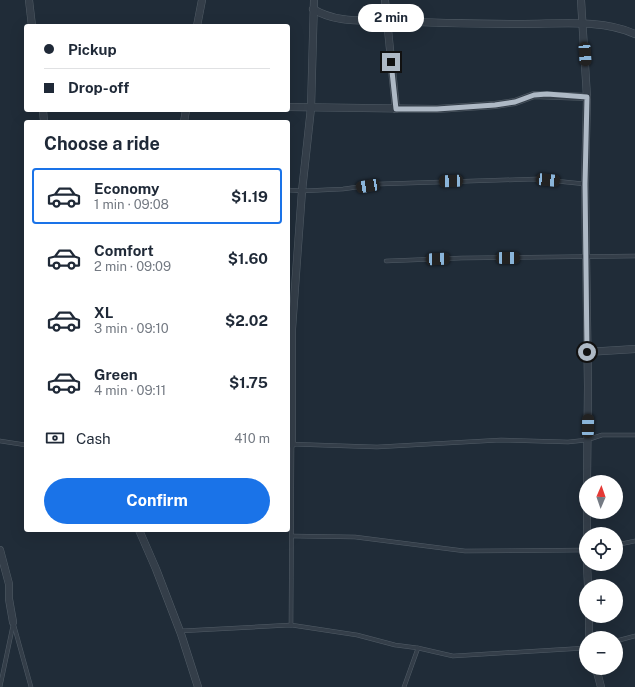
<!DOCTYPE html>
<html lang="en">
<head>
<meta charset="utf-8">
<style>
  body { margin:0; font-family:"Public Sans",sans-serif; background:#f2f2f3; color:#1f2937; height:100vh; display:flex; flex-direction:column; font-size:15px; white-space:nowrap }
  * { box-sizing:border-box; margin:0 }
  p { font-size:13px; color:#747a83 }
  .icon { flex:none; width:22px; height:22px; fill:none; stroke:currentColor; stroke-width:2; stroke-linecap:round; stroke-linejoin:round }
  .map { position:relative; flex:1; overflow:hidden }
  .side { position:absolute; left:24px; top:120px; width:266px; height:412px; display:flex; flex-direction:column; background:#fff; border-radius:4px; box-shadow:0 4px 16px #0002 }
  .side>* { flex:none }
  .guide { position:absolute; left:24px; top:24px; width:266px; height:88px; border-radius:4px; box-shadow:0 4px 16px #0002; display:grid; align-content:center; height:88px; padding:0 20px; background:#fff }
  .needle { width:26px; rotate:2deg }
  .fabs { position:absolute; left:579px; top:475px; display:grid; gap:8px }
  .fabs a { display:grid; place-items:center; width:44px; height:44px; border-radius:50%; background:#fff; box-shadow:0 4px 16px #0002; font-size:20px }
  .end { position:absolute; width:18px; height:18px; margin:-9px; border:5px solid #aeb9c5; background:#111; box-shadow:0 0 0 2px #111 }
  .from { border-radius:50% }
  .bubble { position:absolute; height:28px; border-radius:14px; background:#fff; box-shadow:0 4px 16px #0002; font-size:13px; font-weight:700; line-height:28px; text-align:center }
  .car { position:absolute; width:12px; height:24px; margin:-12px -6px; border-radius:5px; box-shadow:0 0 3px 1px #0007; background:linear-gradient(#222 24%,#8ab4d8 0 40%,#222 0 76%,#8ab4d8 0 86%,#222 0) }
  .guide b { display:flex; align-items:center; gap:14px; height:38px; font-size:15px }
  .guide b+b { border-top:1px solid #e0e1e3 }
  .guide i { width:10px; height:10px; background:#1f2937 }
  ul { padding:0; list-style:none }
  li { display:flex; align-items:center; gap:12px; height:56px; margin:0 8px 6px; padding:0 12px; border:2px solid transparent; border-radius:4px }
  li div { flex:1 }
  li b { display:block; font-size:15px }
  li em { font-style:normal; font-weight:700 }
  li.selected { border-color:#1a73e8 }
  li>.icon { width:36px; height:36px; stroke-width:1.5 }
  h2 { padding:0 20px; font-size:18px; line-height:48px }
  .pay { display:flex; align-items:center; gap:10px; height:44px; padding:0 20px; font-size:15px }
  .pay p { margin-inline-start:auto }
  .cta { display:flex; gap:8px; margin-top:auto; padding:8px 20px }
  .cta a { flex:1; height:46px; border-radius:24px; background:#1a73e8; color:#fff; font-size:16px; font-weight:700; line-height:46px; text-align:center }
  .map>svg:first-child { display:block }
</style>
</head>
<body>
<div class="map">
<svg width="635" height="687" viewBox="0 0 635 687">
  <rect width="100%" height="100%" fill="#202c38"/>
  <g fill="none" stroke-linecap="round" stroke-linejoin="round">
    <g stroke="#515c66" stroke-width="4.5">
      <g id="lane">
        <path d="M288,190L302,191L343,189L380,184L536,179L585,184"/>
        <path d="M386,261L462,258L635,256"/>
        <path d="M0,441L26,445"/>
        <path d="M288,444L377,447L501,440L568,442L587,440L602,435H635"/>
        <path d="M292,536L355,537L465,551L586,550"/>
        <path d="M616,545L635,541"/>
        <path d="M13,622L31,687"/>
        <path d="M291,625L292,444"/>
        <path d="M180,631L291,625L357,635L395,645L418,648L453,656L586,648"/>
        <path d="M616,641L635,636"/>
        <path d="M0,687L13,625"/>
        <path d="M404,687L418,648"/>
      </g>
    </g>
    <g stroke="#515c66" stroke-width="8">
      <g id="street">
        <path d="M29,0L32,26"/>
        <path d="M385,0L396,109"/>
        <path d="M581,0L587,97L585,184L588,386L587,482"/>
        <path d="M313,9C336,23 361,20 387,21C433,23 478,24 524,24C560,24 602,19 635,34"/>
        <path d="M197,26L202,0"/>
        <path d="M288,107L437,109L495,105L515,102L534,95L587,97"/>
        <path d="M43,110L44,122"/>
        <path d="M184,122L186,110"/>
        <path d="M587,352L635,349"/>
        <path d="M292,444V329L302,191L311,108L314,0"/>
        <path d="M139,530L156,569L181,634L198,687"/>
        <path d="M587,534V512"/>
        <path d="M0,550L9,584V599L13,622"/>
        <path d="M587,564L588,586"/>
        <path d="M589,616V638"/>
        <path d="M596,668L601,687"/>
      </g>
    </g>
    <use href="#lane" stroke="#343e49" stroke-width="3.5"/>
    <use href="#street" stroke="#343e49" stroke-width="7"/>
  </g>
  <g fill="none" stroke-linecap="round" stroke-linejoin="round">
    <path stroke="#aeb9c5" stroke-width="5" d="M391,62L396,109H437L495,105L515,102L534,95L547,94L587,97L585,184L587,352"/>
  </g>
</svg>
<div class="fabs">
<a><svg class="needle" viewBox="-14 -14 28 28"><path d="M0-13l5 13h-10z" fill="#e53935"/><path d="M0 13l5-13h-10z" fill="#747a83"/></svg></a>
<a><svg class="icon" aria-label="locate" viewBox="0 0 24 24"><circle cx="12" cy="12" r="6"/><path d="M12 2v4M12 18v4M2 12h4M18 12h4"/></svg></a>
<a>+</a>
<a>−</a>
</div>
<i class="end from" style="left:587px;top:352px"></i>
<i class="end" style="left:391px;top:62px"></i>
<div class="bubble" style="left:358px;top:4px;width:66px">2 min</div>
<i class="car" style="left:585px;top:54px;rotate:176deg"></i>
<i class="car" style="left:548px;top:180px;rotate:96deg"></i>
<i class="car" style="left:451px;top:181px;rotate:268deg"></i>
<i class="car" style="left:368px;top:186px;rotate:261deg"></i>
<i class="car" style="left:508px;top:258px;rotate:90deg"></i>
<i class="car" style="left:438px;top:259px;rotate:88deg"></i>
<i class="car" style="left:588px;top:426px;rotate:1deg"></i>
<div class="guide">
<b><i class="from"></i>Pickup</b>
<b><i></i>Drop-off</b>
</div>
<section class="side">
<h2>Choose a ride</h2>
<ul>
<li class="selected"><svg class="icon" aria-label="car" viewBox="0 0 24 24"><path d="M5 17H2v-5l4-1 3-4h7l3 4 3 1v5h-3M9 17h6M6 11h13"/><circle cx="7" cy="17" r="2"/><circle cx="17" cy="17" r="2"/></svg><div><b>Economy</b><p>1 min · 09:08</p></div><em>$1.19</em></li>
<li><svg class="icon" aria-label="car" viewBox="0 0 24 24"><path d="M5 17H2v-5l4-1 3-4h7l3 4 3 1v5h-3M9 17h6M6 11h13"/><circle cx="7" cy="17" r="2"/><circle cx="17" cy="17" r="2"/></svg><div><b>Comfort</b><p>2 min · 09:09</p></div><em>$1.60</em></li>
<li><svg class="icon" aria-label="car" viewBox="0 0 24 24"><path d="M5 17H2v-5l4-1 3-4h7l3 4 3 1v5h-3M9 17h6M6 11h13"/><circle cx="7" cy="17" r="2"/><circle cx="17" cy="17" r="2"/></svg><div><b>XL</b><p>3 min · 09:10</p></div><em>$2.02</em></li>
<li><svg class="icon" aria-label="car" viewBox="0 0 24 24"><path d="M5 17H2v-5l4-1 3-4h7l3 4 3 1v5h-3M9 17h6M6 11h13"/><circle cx="7" cy="17" r="2"/><circle cx="17" cy="17" r="2"/></svg><div><b>Green</b><p>4 min · 09:11</p></div><em>$1.75</em></li>
</ul>
<div class="pay"><svg class="icon" aria-label="cash" viewBox="0 0 24 24"><path d="M3 7h18v10H3z"/><circle cx="12" cy="12" r="2"/></svg>Cash<p>410 m</p></div>
<div class="cta"><a>Confirm</a></div>
</section>
</div>
</body>
</html>
